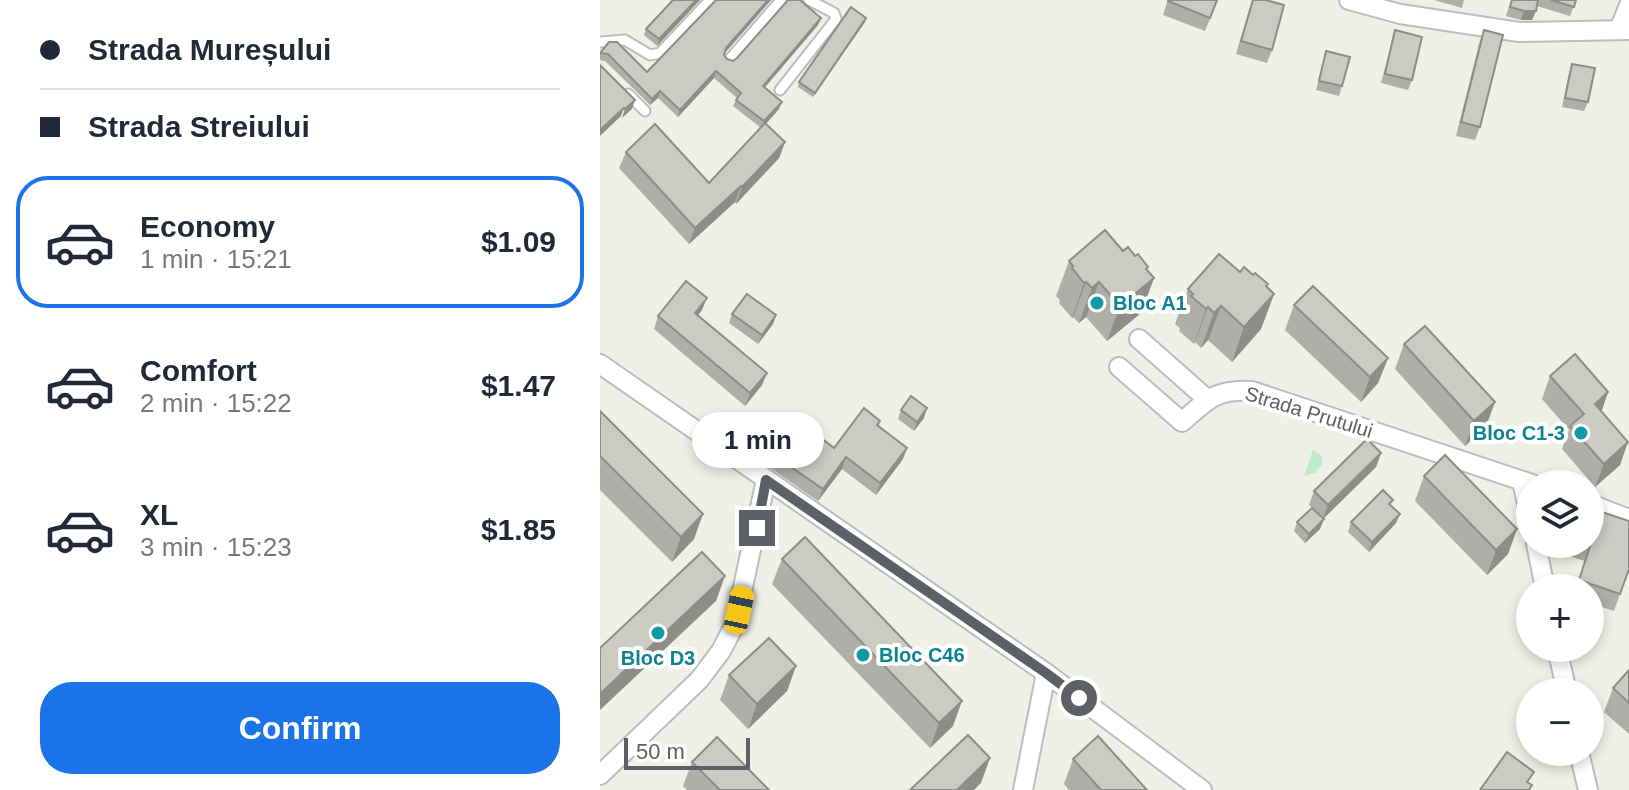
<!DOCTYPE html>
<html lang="en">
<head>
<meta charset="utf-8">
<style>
  body { margin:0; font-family:Arial,sans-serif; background:#f6f6f7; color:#1f2937; height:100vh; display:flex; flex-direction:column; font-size:30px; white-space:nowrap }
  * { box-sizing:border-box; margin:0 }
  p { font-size:26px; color:#747a83 }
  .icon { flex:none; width:44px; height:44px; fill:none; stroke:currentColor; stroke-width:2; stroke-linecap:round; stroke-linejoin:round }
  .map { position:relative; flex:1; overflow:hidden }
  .side { display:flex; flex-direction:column; background:#fff; width:600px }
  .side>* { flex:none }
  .guide { display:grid; align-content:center; height:176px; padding:0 40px; background:#fff }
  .tools { position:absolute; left:916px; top:470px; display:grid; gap:16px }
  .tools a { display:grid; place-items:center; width:88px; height:88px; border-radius:50%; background:#fff; box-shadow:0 4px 12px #0003; font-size:40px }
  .scale { position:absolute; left:24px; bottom:20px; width:126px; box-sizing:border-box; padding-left:8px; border:4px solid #5d6067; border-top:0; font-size:22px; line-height:28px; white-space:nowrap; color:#5d6067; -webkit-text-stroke:6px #fff; paint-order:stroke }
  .end { position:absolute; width:36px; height:36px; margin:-18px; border:10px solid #5d6067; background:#fff; box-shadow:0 0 0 4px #fff }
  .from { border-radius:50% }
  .bubble { position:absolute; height:56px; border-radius:28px; background:#fff; box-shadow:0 4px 12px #0003; font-size:26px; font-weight:700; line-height:56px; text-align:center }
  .car { position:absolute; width:24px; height:48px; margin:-24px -12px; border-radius:10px; box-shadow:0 0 6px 2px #0007; background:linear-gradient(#f5c518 24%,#345 0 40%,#f5c518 0 76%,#345 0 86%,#f5c518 0) }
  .guide b { display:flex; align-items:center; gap:28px; height:76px; font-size:30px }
  .guide b+b { border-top:2px solid #e0e1e3 }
  .guide i { width:20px; height:20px; background:#1f2937 }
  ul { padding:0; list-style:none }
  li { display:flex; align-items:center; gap:24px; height:132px; margin:0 16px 12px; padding:0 24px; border:4px solid transparent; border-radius:32px }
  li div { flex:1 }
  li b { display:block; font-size:30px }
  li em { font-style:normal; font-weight:700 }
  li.current { border-color:#1a73e8 }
  li>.icon { width:72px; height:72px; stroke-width:1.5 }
  .cta { display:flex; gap:16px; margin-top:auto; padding:16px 40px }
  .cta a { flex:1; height:92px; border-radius:32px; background:#1a73e8; color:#fff; font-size:32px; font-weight:700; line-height:92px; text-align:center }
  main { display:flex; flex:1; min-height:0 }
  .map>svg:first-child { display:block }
</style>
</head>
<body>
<main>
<section class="side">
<div class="guide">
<b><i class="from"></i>Strada Mureșului</b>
<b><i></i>Strada Streiului</b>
</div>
<ul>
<li class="current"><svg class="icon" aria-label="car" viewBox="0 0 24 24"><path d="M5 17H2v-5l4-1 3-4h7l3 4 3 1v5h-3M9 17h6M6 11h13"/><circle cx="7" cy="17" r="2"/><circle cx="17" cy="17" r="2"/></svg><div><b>Economy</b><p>1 min · 15:21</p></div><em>$1.09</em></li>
<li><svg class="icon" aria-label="car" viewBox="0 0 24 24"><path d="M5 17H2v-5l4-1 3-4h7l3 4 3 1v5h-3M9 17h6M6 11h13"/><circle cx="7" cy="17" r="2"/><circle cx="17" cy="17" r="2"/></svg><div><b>Comfort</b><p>2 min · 15:22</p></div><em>$1.47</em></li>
<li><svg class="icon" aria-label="car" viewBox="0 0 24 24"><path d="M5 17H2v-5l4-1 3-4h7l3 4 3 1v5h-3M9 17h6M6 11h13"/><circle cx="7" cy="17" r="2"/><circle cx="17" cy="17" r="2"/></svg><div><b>XL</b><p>3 min · 15:23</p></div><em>$1.85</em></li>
</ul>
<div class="cta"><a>Confirm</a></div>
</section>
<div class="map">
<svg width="1029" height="790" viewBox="0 0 1029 790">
  <rect width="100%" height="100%" fill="#f0f0e6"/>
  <path fill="#c2e9c8" d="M713,450L722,456V464L715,473L704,476Z"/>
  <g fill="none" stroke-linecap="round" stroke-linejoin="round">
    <g stroke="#babdc2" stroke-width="13">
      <g id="lane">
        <path d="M0,42L25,40L50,55L60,53L110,0"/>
        <path d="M129,60L181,0"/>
        <path d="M180,90L236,19L234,13L209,0"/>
        <path d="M28,94L45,111"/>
      </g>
    </g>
    <g stroke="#babdc2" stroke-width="22">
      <g id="street">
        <path d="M749,0L800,14L919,32L1029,30"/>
        <path d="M1019,30L1029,5"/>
        <path d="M539,339L608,400"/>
        <path d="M0,364L446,673L602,790"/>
        <path d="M519,367L582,422C608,399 616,389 652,391L932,484"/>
        <path d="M922,481L930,517"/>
        <path d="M990,504L1029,519"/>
        <path d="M936,544L945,588"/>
        <path d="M957,648L967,692"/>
        <path d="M979,752L988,790"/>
        <path d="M0,775L99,680L121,651L135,624L166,480"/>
        <path d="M423,790L446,673"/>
      </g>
    </g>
    <use href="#lane" stroke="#fff" stroke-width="9"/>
    <use href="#street" stroke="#fff" stroke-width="18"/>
  </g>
  <g fill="#afaea8">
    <path d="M100,0L57,46L44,35L46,29Z"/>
    <path d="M116,0H171L124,54L127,59L133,61L218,25L164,88L179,109L166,124L185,142L179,158L136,204L135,202L89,244L19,168L26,152L109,183L161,128L133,106L137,98L114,78L78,117L58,98L50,105L5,61L0,60V52L9,42L47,72Z"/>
    <path d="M568,0H618L605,31L563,15Z"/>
    <path d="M652,0L672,50L667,63L636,54Z"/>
    <path d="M834,0H864L862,8Z"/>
    <path d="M911,0H976L970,16L937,6L932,20H921L906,16Z"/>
    <path d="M265,22L213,97L198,87L199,82Z"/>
    <path d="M795,30L812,80L808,90L781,83Z"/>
    <path d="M884,30L880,127L875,140L856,136L879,44Z"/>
    <path d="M726,51L742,86L739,96L716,90Z"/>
    <path d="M972,64L988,102L984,111L962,107L969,73Z"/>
    <path d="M523,251L547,270L554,278L541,313L507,341L486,317L479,323L473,317L472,318L459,303L460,300L456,296L469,261Z"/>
    <path d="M640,272L667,287L674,294L661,329L632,362L608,340L601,348L595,342L594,344L579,331L580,328L575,324L588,289Z"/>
    <path d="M694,305L788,358L778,383L761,402L685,330Z"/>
    <path d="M102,310L98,315L162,385L145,406L54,329L58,316Z"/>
    <path d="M132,314L173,324L158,344L129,323Z"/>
    <path d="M804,344L886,427L865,446L795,369Z"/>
    <path d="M950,376L1008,392L1001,412L1020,465L995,487L962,449L969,430L942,399Z"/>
    <path d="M301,410L324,418L314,431L298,419Z"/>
    <path d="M0,411L94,539L72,562L0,490Z"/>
    <path d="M280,421L279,426L303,459L276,495L242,469L218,501L142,448L146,436L212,450L234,448Z"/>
    <path d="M781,453L776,467L723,519L720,529L705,543L694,531L697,522L712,508L709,505L714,491Z"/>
    <path d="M824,476L917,529L908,554L887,575L815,501Z"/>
    <path d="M791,506L796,523L769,552L748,532L751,522Z"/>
    <path d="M990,508L1020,594L1014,611L990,603V588H976L985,561L963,554L966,544H990Z"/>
    <path d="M182,559L353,726L330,748L172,584Z"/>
    <path d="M196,666L187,691L148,729L120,700L129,675Z"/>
    <path d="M1029,670V734L1004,712L1013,688Z"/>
    <path d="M473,759L547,790H469L464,784Z"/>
    <path d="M92,762L169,790H87L83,786Z"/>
  </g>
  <g fill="#8e8d88">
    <path d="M96,0H100L57,46L59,39Z"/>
    <path d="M168,0H171L123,55L126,48Z"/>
    <path d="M924,11H936L932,20H921Z"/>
    <path d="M221,18L218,25L160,93L163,86Z"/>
    <path d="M266,18L265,22L213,97L215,93Z"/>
    <path d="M116,71L114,78L78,117L80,110Z"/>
    <path d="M60,91L58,98L50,105L52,99Z"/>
    <path d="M35,100L32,109L22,118L25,109Z"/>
    <path d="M182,102L179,109L162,128L164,121Z"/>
    <path d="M24,108L21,116L0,136V130Z"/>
    <path d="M185,142L179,158L136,204L142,187Z"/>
    <path d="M141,186L135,202L89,244L95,228Z"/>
    <path d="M548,267L541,289L554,278L541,313L507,341L520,306Z"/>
    <path d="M486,282L473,317L472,318L484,283Z"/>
    <path d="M499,282L486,317L479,323L492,288Z"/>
    <path d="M668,284L657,313L674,294L661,329L632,362L644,327Z"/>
    <path d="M107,298L102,310L90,325L95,313Z"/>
    <path d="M621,306L608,340L601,348L614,313Z"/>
    <path d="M608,307L595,342L594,344L606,309Z"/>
    <path d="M176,315L173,324L158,344L162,335Z"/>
    <path d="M788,358L778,383L761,402L770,377Z"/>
    <path d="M167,373L162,385L145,406L150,393Z"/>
    <path d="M1008,392L1000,416L995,404Z"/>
    <path d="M895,402L886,427L865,446L874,421Z"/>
    <path d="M327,408L324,418L314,431L317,422Z"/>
    <path d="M1028,442L1020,465L995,487L1004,464Z"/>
    <path d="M307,448L303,459L276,495L280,483Z"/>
    <path d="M781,453L776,467L723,519L728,505Z"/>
    <path d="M246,457L242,469L218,501L223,489Z"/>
    <path d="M103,514L94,539L72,562L81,537Z"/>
    <path d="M800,514L796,523L769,552L772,542Z"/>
    <path d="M724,519L720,529L705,543L709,534Z"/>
    <path d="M917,529L908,554L887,575L896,550Z"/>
    <path d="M125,576L116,601L0,710V694Z"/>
    <path d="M196,666L187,691L148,729L157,704Z"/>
    <path d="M362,701L353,726L330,748L339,723Z"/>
    <path d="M390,758L381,783L374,790H357Z"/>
  </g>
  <g fill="#cbcac3" stroke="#8e8d88" stroke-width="2">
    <path d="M73,0H96L59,39L46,29Z"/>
    <path d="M116,0H168L126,48L124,55L127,59L133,61L137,58L188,0H200L221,18L163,86L182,102L164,121L136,100L141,93L116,71L80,110L60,91L52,99L8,54L0,53L9,42H17L47,72Z"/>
    <path d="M568,0H617L610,18L568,1Z"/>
    <path d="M653,0H666L684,5L672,50L641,41Z"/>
    <path d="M912,0H938L936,11H924L910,7Z"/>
    <path d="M951,0H976L974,7Z"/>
    <path d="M251,7L266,18L215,93L199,82Z"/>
    <path d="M795,30L822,37L812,80L785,74Z"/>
    <path d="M884,30L903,35L880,127L861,122Z"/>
    <path d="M726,51L750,57L742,86L719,81Z"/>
    <path d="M972,64L995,68L988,102L965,98Z"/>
    <path d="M0,65L35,100L25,109L24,108L0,130Z"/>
    <path d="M165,123L185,142L142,187L141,186L95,228L26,152L55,124L109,183Z"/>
    <path d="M505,230L523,251L528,247L535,256L538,254L548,267L546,269L554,278L520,306L499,282L492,288L486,282L484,283L472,268L473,266L469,261Z"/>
    <path d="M619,254L640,272L644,267L653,275L655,273L668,284L666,286L674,294L644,327L621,306L614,313L608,307L606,309L591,296L593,294L588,289Z"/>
    <path d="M86,281L107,298L95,313L167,373L150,393L58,316Z"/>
    <path d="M713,286L788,358L770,377L694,305Z"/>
    <path d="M147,294L176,315L162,335L132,314Z"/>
    <path d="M825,326L895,402L874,421L804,344Z"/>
    <path d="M975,354L1008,392L995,404L1028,442L1004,464L970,426L984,414L950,376Z"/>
    <path d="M311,396L327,408L317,422L301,410Z"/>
    <path d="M264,408L280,421L277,425L307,448L280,483L246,457L223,489L146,436L162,414L212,450L221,438L234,448Z"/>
    <path d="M0,411L103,514L81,537L0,456Z"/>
    <path d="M767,439L781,453L728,505L714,491Z"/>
    <path d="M845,455L917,529L896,550L824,476Z"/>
    <path d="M783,490L793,500L789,504L800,514L772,542L751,522Z"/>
    <path d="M712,508L724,519L709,534L697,522Z"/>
    <path d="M990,508L1029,521V569L1020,594L979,580L991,543H990Z"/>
    <path d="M205,537L362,701L339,723L182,559Z"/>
    <path d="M102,552L125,576L0,694V648Z"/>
    <path d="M169,638L196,666L157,704L129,675Z"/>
    <path d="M1029,670V703L1013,688Z"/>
    <path d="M368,735L390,758L357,790H310Z"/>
    <path d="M498,736L547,790H501L473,759Z"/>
    <path d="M117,737L169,790H120L92,762Z"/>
    <path d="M907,752L934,772L927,782L932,785L929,790H880Z"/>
  </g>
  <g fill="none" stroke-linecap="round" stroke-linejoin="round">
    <path stroke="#5d6067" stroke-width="10" d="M157,528L166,480L446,673L479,698"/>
  </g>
  <g fill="#0f9aa8" stroke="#fff" stroke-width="3">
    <circle cx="497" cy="303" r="8"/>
    <circle cx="981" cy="433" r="8"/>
    <circle cx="58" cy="633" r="8"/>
    <circle cx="263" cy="655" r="8"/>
  </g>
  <g text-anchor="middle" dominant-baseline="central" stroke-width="8" stroke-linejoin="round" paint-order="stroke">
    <g font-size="20" font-weight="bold" fill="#0d838f" stroke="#fff" text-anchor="start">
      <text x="513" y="303">Bloc A1</text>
      <text x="965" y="433" text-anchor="end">Bloc C1-3</text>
      <text x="279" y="655">Bloc C46</text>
      <text x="58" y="658" text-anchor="middle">Bloc D3</text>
    </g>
    <g font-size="20" fill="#5d6067" stroke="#fff">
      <text transform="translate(709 412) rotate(17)">Strada Prutului</text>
    </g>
  </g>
</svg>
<div class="tools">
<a><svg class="icon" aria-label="layers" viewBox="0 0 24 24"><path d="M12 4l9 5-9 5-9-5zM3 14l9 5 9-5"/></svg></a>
<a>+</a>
<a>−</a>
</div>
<div class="scale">50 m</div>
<i class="end from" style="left:479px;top:698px"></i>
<i class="end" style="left:157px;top:528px"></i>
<div class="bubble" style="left:92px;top:412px;width:132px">1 min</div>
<i class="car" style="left:139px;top:610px;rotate:12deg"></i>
</div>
</main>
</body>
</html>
